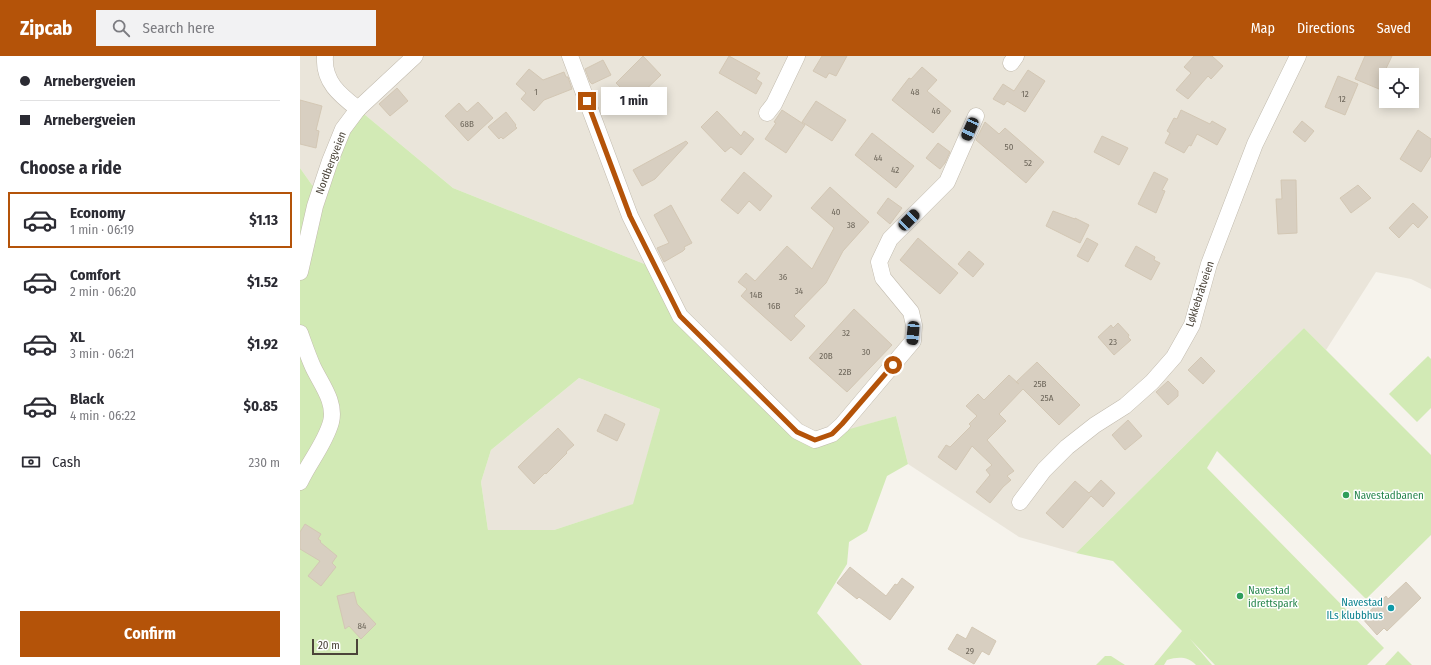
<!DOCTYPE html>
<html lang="en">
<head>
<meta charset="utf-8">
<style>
  body { margin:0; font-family:"Fira Sans Condensed",sans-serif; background:#f2f2f3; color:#2b2b33; height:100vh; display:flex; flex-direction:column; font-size:15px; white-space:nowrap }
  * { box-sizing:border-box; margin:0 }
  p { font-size:13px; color:#7c7c81 }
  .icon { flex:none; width:22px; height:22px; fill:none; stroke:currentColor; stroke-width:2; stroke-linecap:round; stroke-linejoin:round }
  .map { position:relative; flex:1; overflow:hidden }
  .drawer { display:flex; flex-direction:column; background:#fff; width:300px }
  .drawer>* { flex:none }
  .hud { display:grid; align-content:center; height:88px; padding:0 20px; background:#fff }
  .fabs { position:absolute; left:1079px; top:12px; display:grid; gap:8px }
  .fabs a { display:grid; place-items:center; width:40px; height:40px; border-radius:0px; background:#fff; box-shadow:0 2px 10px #0003; font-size:20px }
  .scale { position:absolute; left:12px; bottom:10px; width:46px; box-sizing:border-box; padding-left:4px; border:2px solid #4b4439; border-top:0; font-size:11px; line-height:14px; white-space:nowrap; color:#4b4439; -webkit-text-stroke:3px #fff; paint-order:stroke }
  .end { position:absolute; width:18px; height:18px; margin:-9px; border:5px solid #b45309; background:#fff; box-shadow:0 0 0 2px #fff }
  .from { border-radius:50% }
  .bubble { position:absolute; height:28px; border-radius:0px; background:#fff; box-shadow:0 2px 10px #0003; font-size:13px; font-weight:700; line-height:28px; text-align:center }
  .car { position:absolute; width:12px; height:24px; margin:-12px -6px; border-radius:5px; box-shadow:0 0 3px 1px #0007; background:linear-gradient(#222 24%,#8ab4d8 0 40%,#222 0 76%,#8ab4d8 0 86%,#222 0) }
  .hud b { display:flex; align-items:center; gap:14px; height:38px; font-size:15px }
  .hud b+b { border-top:1px solid #e1e1e2 }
  .hud i { width:10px; height:10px; background:#2b2b33 }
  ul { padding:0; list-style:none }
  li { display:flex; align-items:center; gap:12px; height:56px; margin:0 8px 6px; padding:0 12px; border:2px solid transparent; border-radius:0px }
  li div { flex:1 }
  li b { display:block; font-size:15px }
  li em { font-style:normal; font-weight:700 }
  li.active { border-color:#b45309 }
  li>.icon { width:36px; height:36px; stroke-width:1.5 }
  h2 { padding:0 20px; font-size:18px; line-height:48px }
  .pay { display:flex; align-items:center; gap:10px; height:44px; padding:0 20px; font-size:15px }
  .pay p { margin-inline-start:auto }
  .button { display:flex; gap:8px; margin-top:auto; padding:8px 20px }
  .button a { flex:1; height:46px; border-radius:0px; background:#b45309; color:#fff; font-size:16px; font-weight:700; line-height:46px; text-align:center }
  header { display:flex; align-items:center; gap:24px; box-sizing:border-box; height:56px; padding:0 20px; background:#b45309; color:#fff }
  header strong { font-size:19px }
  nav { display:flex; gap:22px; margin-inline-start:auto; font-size:14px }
  .search { width:280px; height:36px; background:#f2f2f3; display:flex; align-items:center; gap:10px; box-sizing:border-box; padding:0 14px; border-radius:0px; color:#7c7c81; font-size:15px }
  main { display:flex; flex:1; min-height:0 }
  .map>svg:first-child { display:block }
</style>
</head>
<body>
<header>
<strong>Zipcab</strong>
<div class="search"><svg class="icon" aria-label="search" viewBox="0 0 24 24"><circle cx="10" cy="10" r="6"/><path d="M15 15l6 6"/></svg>Search here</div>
<nav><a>Map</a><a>Directions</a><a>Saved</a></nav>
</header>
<main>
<section class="drawer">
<div class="hud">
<b><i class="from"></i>Arnebergveien</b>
<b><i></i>Arnebergveien</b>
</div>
<h2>Choose a ride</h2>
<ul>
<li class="active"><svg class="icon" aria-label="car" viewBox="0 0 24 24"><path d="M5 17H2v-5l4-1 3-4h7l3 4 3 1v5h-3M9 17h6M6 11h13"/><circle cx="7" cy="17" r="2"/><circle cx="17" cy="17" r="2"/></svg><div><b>Economy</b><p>1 min · 06:19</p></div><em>$1.13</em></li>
<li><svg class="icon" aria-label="car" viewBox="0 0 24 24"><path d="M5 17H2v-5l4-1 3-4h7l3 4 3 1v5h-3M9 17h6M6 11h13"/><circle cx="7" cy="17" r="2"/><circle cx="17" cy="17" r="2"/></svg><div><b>Comfort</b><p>2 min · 06:20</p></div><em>$1.52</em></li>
<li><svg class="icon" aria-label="car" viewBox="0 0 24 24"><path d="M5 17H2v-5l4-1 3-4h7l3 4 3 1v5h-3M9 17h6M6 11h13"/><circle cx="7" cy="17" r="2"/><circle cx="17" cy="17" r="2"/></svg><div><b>XL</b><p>3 min · 06:21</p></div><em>$1.92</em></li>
<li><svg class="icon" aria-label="car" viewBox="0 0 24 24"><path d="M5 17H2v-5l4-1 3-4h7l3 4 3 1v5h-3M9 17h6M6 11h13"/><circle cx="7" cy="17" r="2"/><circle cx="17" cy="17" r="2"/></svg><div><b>Black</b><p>4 min · 06:22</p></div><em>$0.85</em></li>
</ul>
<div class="pay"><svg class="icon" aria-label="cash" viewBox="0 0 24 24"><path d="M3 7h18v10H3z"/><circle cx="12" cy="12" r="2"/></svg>Cash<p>230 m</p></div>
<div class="button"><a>Confirm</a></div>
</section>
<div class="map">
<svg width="1131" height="609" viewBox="0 0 1131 609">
  <rect width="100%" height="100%" fill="#f6f3ec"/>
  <g fill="#eae5da" fill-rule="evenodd">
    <path d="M0,0H1131V233L1111,223L1076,216L1026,294L1004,272L776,497L719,481L608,408L596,360L515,384L380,260L357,213L153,132L58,53L21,132L12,129L0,112ZM1086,19H1112V45H1086Z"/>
    <path d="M279,322L360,353L334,448L254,474H188L181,426L191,394Z"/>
  </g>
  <g fill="#d2eab5" fill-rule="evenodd">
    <path d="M58,53L153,132L357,213L380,260L497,375L532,378L596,360L608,408L587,420L567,475L549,486L547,508L517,557L562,609H0V112L12,129L21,132ZM279,322L360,353L333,448L254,474H188L181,426L191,394Z"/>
    <path d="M1004,272L1131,399V479L1066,543L917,395L907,412L1084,592L1067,609H915L890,583L912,609H896C887,600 878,601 867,604L864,609H854L882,575L813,505L776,497Z"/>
    <path d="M1128,300L1131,303V352L1117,366L1089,338Z"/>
    <path d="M1098,595L1112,609H1085Z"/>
    <path d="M805,600H811L825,609H796Z"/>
  </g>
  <g fill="#d8cfc1" stroke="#d3c7b4">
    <path d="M343,0L361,19L334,45L316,27Z"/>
    <path d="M429,0L460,17L456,23L462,27L456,38L419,17Z"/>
    <path d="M522,0H547L536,20L529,17L526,22L513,15Z"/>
    <path d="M894,0H912L923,10L911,23L908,20L888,43L876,34L891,17L884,11Z"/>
    <path d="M1065,0H1092L1082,21L1084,22L1079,33L1055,23Z"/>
    <path d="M303,4L311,19L292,28L290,26L285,13Z"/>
    <path d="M622,11L637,24L627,35L651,55L633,77L592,44L609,22L611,23Z"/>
    <path d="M229,13L243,24L264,16L266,21H268L272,33L244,44L234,55L221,43L226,37L216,28Z"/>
    <path d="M728,14L745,25L725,56L707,45L704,49L693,43L703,28L714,35Z"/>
    <path d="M1038,20L1058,28L1045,59L1025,51Z"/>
    <path d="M97,32L108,45L90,60L79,48Z"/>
    <path d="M0,44L22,50L16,74L19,75L16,92L0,88Z"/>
    <path d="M516,45L546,64L532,85L502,66Z"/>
    <path d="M178,46L193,62L168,85L145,60L159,47L167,56Z"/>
    <path d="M482,54L505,69L486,97L465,83L476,67L474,66Z"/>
    <path d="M881,54L910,68L912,65L926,73L917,89L897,78L891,90L889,89L884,97L865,87L870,77L867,75L874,62L877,63Z"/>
    <path d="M417,55L441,80L444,75L454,83L441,99L431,91L425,96L401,71Z"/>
    <path d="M206,56L216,69L215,70L217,72L203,83L201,81L199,83L188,71Z"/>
    <path d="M1002,65L1014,75L1005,86L993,76Z"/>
    <path d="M685,66L699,78L705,72L744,106L726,127L676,84Z"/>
    <path d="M1118,74L1131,83V100L1121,116L1100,103Z"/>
    <path d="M572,77L614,110L596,132L555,99Z"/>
    <path d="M802,80L828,92L819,109L794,96Z"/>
    <path d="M386,85L388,87L355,123L342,130L333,114Z"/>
    <path d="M638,87L650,96L645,107L640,113L626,102Z"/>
    <path d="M444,116L472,140L460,155L449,145L438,158L421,144Z"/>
    <path d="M854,116L868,123L862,134L865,135L856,157L838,148Z"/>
    <path d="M981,124H996L997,177L978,178L976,143H982Z"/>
    <path d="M1058,129L1071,142L1051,157L1040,142Z"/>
    <path d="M530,131L569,166L543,195L526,227L494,260L505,270L491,285L441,240L447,233L438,226L446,217L455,225L487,190L512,213L534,172L511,152Z"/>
    <path d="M588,142L602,152L590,168L577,157Z"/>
    <path d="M1113,147L1128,161L1118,172L1113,167L1099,182L1089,172Z"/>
    <path d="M371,149L392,187L384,191L385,193L383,195L364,206L357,192L369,187L354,159Z"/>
    <path d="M753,155L775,163V162L789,169L780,187L746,170Z"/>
    <path d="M618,182L658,217L640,238L600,204Z"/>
    <path d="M787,182L798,188L788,206L777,200Z"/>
    <path d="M836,190L855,201L854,204L860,207L851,224L825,210Z"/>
    <path d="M669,195L684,208L673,221L658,208Z"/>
    <path d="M554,253L592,289L547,336L509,302Z"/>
    <path d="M818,267L829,279L828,281L831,284L814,299L798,281L811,269L813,272Z"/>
    <path d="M901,301L915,315L903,328L888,314Z"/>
    <path d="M737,306L780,349L759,369L723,333L699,358L706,365L687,384L714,415L707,420L711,424L703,431L690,447L676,436L690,419L686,414L692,409L672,390L656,414L638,401L646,389L650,391L671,370L669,368L677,360L666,350L678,338L684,344L709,319L719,328L716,326Z"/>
    <path d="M868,325L878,335V340L868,349L856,336Z"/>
    <path d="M305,358L325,368L317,385L297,375Z"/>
    <path d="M828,364L842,380L825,394L812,379Z"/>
    <path d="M258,372L274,389L266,396L267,397L246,418L245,417L234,428L218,411Z"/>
    <path d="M801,424L815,437L803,451L791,440L763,472L746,457L775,425L789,437Z"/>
    <path d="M5,468L21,478L18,483L21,485L20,486L37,500L32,507L36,511L21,530L8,520L20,505L0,493V476Z"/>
    <path d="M550,511L586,540L595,528L597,529L602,522L614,531L590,564L559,541L557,543L537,527Z"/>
    <path d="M1106,526L1121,542L1087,575L1084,572L1077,579L1062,562L1086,540L1088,543Z"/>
    <path d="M54,536L57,548L76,568L61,583L49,570L45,573L37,540Z"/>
    <path d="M672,571L696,585L689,599L682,595L674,608L648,593L657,578L666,583Z"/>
  </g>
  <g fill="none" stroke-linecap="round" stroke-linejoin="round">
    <g stroke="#c2bbae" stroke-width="17">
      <g id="minor">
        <path d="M25,0C23,26 40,39 58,53"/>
        <path d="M270,0L330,160L380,260L497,375L515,384L532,378L542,369L613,285L614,269L611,256L583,222L579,206L590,183L647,126L676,60"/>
        <path d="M711,7L716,0"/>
        <path d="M467,57L474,48L497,0"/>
        <path d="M0,216L15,150L30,105L43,73L58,53L115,0"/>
        <path d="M0,277C4,288 8,300 13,311C21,328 36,346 31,366C25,388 9,406 0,426"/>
        <path d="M720,446L744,414L767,391L795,369L825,350L852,326L874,301L892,269L909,208L955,88L998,0"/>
      </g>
    </g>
    <use href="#minor" stroke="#fff" stroke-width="16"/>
  </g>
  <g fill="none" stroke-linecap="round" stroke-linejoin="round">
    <path stroke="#b45309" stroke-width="5" d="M287,45L330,160L380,260L497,376L515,384L532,378L542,368L593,309"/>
  </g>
  <g fill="#2e9e5b" stroke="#fff" stroke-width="1.5">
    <circle cx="1046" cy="439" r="4"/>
    <circle cx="940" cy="540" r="4"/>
  </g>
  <circle fill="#0f9aa8" stroke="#fff" stroke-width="1.5" cx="1091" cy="552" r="4"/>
  <g text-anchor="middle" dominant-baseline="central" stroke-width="3" stroke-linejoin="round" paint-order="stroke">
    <g font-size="9" fill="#6e675b">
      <text x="236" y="36">1</text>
      <text x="615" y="36">48</text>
      <text x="725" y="38">12</text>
      <text x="1042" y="43">12</text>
      <text x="636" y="55">46</text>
      <text x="167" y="68">68B</text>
      <text x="709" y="91">50</text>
      <text x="578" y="102">44</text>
      <text x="728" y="107">52</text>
      <text x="595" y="114">42</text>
      <text x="536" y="156">40</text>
      <text x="551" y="169">38</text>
      <text x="483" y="221">36</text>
      <text x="499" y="235">34</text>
      <text x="456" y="239">14B</text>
      <text x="474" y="250">16B</text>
      <text x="546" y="277">32</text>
      <text x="813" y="286">23</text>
      <text x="566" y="296">30</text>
      <text x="526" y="300">20B</text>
      <text x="545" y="316">22B</text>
      <text x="740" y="328">25B</text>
      <text x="747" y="342">25A</text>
      <text x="62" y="570">84</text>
      <text x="670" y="595">29</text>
    </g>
    <g font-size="11" fill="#4b4439" stroke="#fff">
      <text transform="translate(31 107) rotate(-69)">Nordbergveien</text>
      <text transform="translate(900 238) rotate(-72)">Løkkebråtveien</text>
    </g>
    <g font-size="11" fill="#27864d" stroke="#fff" text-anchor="start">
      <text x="1054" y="439">Navestadbanen</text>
      <text x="948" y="534">Navestad<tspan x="948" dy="13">idrettspark</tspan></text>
    </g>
    <g font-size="11" fill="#0d838f" stroke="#fff" text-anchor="end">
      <text x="1083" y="546">Navestad<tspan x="1083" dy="13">ILs klubbhus</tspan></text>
    </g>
  </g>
</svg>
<div class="fabs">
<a><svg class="icon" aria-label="locate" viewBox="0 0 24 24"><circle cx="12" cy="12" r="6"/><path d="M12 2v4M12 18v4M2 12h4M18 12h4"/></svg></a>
</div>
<div class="scale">20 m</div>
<i class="end from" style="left:593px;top:309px"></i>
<i class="end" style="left:287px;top:45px"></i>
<div class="bubble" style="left:301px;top:31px;width:66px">1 min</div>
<i class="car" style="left:670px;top:73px;rotate:204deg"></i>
<i class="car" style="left:609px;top:164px;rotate:45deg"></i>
<i class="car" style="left:613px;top:277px;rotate:185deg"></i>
</div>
</main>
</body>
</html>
